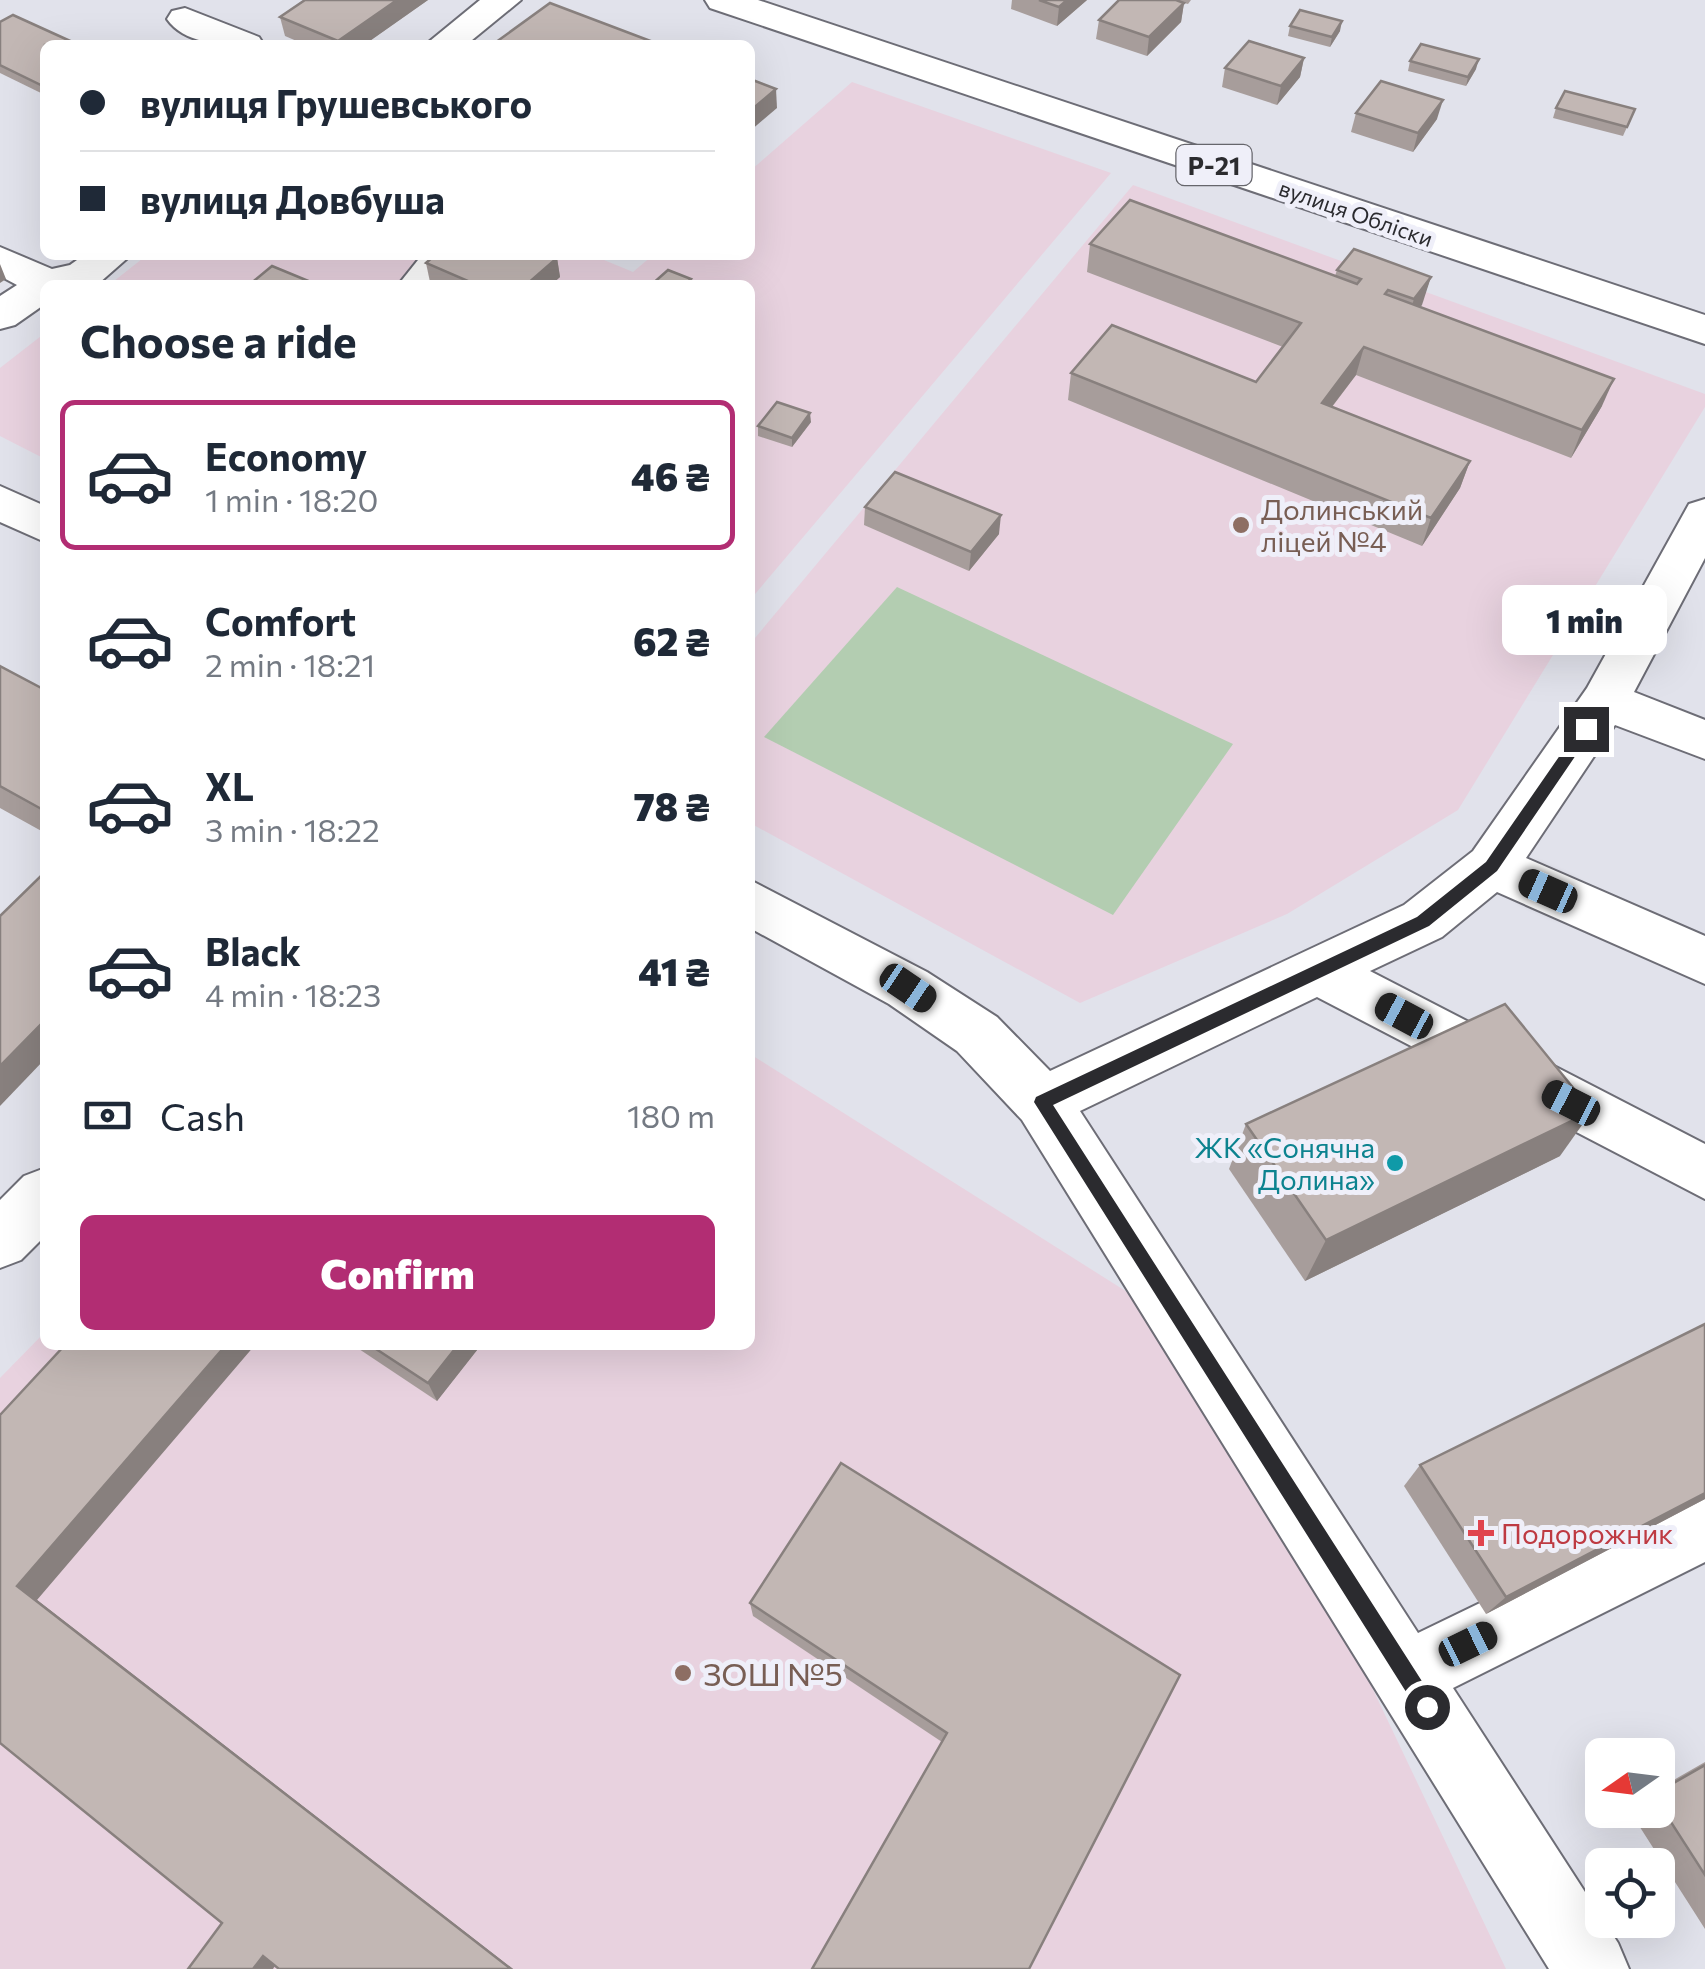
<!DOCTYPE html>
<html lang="en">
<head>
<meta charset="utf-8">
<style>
  body { margin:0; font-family:Commissioner,sans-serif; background:#f2f2f3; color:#1f2937; height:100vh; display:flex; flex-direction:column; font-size:38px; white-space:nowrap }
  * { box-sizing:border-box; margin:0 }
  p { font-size:32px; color:#747a83 }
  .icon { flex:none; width:55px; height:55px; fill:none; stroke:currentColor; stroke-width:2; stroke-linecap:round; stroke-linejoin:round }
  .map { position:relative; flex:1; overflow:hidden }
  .side { position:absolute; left:40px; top:280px; width:715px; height:1070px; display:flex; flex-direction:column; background:#fff; border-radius:15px; box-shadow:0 10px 40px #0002 }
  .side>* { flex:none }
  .banner { position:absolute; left:40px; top:40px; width:715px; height:220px; border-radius:15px; box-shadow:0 10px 40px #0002; display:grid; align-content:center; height:220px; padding:0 40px; background:#fff }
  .needle { width:65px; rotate:256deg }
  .buttons { position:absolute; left:1585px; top:1738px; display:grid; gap:20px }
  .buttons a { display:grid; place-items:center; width:90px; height:90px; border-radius:15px; background:#fff; box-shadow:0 10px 40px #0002; font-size:50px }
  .end { position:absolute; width:45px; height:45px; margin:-22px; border:12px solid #2b2b2f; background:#fff; box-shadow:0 0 0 5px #fff }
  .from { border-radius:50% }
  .bubble { position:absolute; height:70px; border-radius:15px; background:#fff; box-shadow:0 10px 40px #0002; font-size:32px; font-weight:800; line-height:70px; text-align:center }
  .car { position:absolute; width:30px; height:60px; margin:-30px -15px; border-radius:12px; box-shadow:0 0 8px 2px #0007; background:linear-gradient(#222 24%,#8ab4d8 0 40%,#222 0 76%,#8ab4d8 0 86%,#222 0) }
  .banner b { display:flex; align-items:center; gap:35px; height:95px; font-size:38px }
  .banner b+b { border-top:2px solid #e0e1e3 }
  .banner i { width:25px; height:25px; background:#1f2937 }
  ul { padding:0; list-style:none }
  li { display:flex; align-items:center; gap:30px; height:150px; margin:0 20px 15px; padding:0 20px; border:5px solid transparent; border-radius:15px }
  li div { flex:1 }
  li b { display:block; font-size:38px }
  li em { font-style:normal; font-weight:800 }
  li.active { border-color:#b22d73 }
  li>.icon { width:90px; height:90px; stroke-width:1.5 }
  h2 { padding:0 40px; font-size:45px; line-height:120px }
  .pay { display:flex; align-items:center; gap:25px; height:110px; padding:0 40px; font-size:38px }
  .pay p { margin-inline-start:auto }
  .action { display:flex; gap:20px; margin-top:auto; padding:20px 40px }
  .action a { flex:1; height:115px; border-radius:15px; background:#b22d73; color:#fff; font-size:40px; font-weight:800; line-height:115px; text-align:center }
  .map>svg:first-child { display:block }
</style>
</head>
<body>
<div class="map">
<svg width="1705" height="1969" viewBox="0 0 1705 1969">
  <rect width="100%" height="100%" fill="#e1e2eb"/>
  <g fill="#e8d2df">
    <path d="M852,82L1111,173L750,600V285H109L147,255H592L633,272L653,255H750V171Z"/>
    <path d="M1133,185L1705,394V407L1458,810L1287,914L1080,1003L750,823V644Z"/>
    <path d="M45,333V459L0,436V368Z"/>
    <path d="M750,1054L1208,1343L1506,1969H0V1378L45,1332V1345H750Z"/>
  </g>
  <path fill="#b3cdb1" d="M897,587L1233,744L1113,915L764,737Z"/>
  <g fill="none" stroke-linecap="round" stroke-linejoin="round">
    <g stroke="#6d6d76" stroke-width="4">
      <g id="minor">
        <path d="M480,0H521L466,45H425Z"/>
        <path d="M185,8L259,37L264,45C234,45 187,48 167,19L172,11Z"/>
        <path d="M0,247L52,269L70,265L84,255H131L98,284L45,285V304L15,325L0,329V296L17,285L0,276Z"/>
        <path d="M422,255H464L441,285H398Z"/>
        <path d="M0,486L45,506V542L0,522Z"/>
        <path d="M1705,499V558L1634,692L1705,720V759L1615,725L1526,858L1705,936V984L1497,892L1442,937L1370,971L1705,1144V1199L1317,997L1080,1111L1418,1633L1705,1494V1562L1453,1688L1618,1943L1629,1969H1549L1022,1120L957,1051L889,1004L750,928V880L927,972L997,1017L1050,1071L1404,905L1473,851L1587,688L1689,504Z"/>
        <path d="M45,1168V1236L21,1260L0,1268V1200L24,1176Z"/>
      </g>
    </g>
    <g stroke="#6d6d76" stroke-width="4">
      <path id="major" d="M705,0H758L1705,315V344L710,8Z"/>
    </g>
    <use href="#minor" fill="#fff" fill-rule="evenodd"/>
    <use href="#major" fill="#fff" fill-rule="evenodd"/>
  </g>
  <g fill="#a79d9b">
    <path d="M305,0H428L364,45H306L285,36L280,17Z"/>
    <path d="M1012,0H1087L1057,26L1011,9Z"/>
    <path d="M1119,0H1191L1188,4L1184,3L1181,22L1147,56L1096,39L1099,20Z"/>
    <path d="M0,22L45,45V95L0,73Z"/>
    <path d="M1290,26L1340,31L1330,47L1288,36Z"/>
    <path d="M1304,58L1300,77L1277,105L1222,87L1225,68Z"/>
    <path d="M1410,61L1476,69L1466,86L1408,71Z"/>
    <path d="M1556,108L1635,109L1623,136L1553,118Z"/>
    <path d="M1356,113L1437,119L1413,152L1351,132Z"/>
    <path d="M1090,244L1335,276L1337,270L1431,277L1420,307L1602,406L1571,458L1356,375L1332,407L1470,461L1460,488L1422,546L1068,400L1071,373L1256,382L1283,347L1087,272Z"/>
    <path d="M557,258L560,277L551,285H436L430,282L426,263Z"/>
    <path d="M811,422L792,447L758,436V426Z"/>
    <path d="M865,507L999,534L969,571L864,525Z"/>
    <path d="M0,666L45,690V833L0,808Z"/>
    <path d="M1246,1124L1560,1156L1305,1281L1229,1169Z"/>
    <path d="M1705,1324V1499L1486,1614L1404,1486L1420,1465Z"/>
    <path d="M353,1345H481L437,1401Z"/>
    <path d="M750,1603L1180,1675L942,1742L753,1616Z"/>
    <path d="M1705,1762V1929L1629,1810H1658V1789Z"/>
  </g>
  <g fill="#88807e">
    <path d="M397,0H428L364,45H340L338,41Z"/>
    <path d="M1067,0H1087L1057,26L1059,7Z"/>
    <path d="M1184,3L1181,22L1147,56L1149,37Z"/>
    <path d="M1342,21L1340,31L1330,47L1332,37Z"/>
    <path d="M1304,58L1300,77L1277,105L1281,86Z"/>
    <path d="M1479,59L1476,69L1466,86L1468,77Z"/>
    <path d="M776,89L777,108L750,131V111Z"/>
    <path d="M1443,100L1437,119L1413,152L1418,133Z"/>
    <path d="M557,258L560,277L551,285H526Z"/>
    <path d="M0,264L6,279L0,283Z"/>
    <path d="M1431,277L1422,305L1405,327L1414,299Z"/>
    <path d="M1364,347L1356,375L1314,430L1322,403Z"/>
    <path d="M1614,379L1602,406L1571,458L1582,430Z"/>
    <path d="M810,413L811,422L792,447V438Z"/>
    <path d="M1470,461L1460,488L1422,546L1431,518Z"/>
    <path d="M1001,515L999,534L969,571L971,552Z"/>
    <path d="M45,1020V1059L0,1106V1066Z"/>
    <path d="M1592,1111L1560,1156L1305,1281L1326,1240Z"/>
    <path d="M226,1345H255L37,1600L513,1969H511L17,1586Z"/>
    <path d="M458,1345H481L437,1401L428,1383Z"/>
    <path d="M1705,1493V1499L1486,1614L1506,1597Z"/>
    <path d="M263,1956L278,1961L273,1969H253Z"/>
  </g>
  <g fill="#c2b7b4" stroke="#88807e" stroke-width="2.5">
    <path d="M305,0H397L338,41L280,17Z"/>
    <path d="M1039,0H1067L1059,7Z"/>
    <path d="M1119,0H1176L1184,3L1149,37L1099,20Z"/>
    <path d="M550,3L661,45H492Z"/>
    <path d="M1300,10L1342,21L1332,37L1290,26Z"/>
    <path d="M13,15L79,45H45V87L0,65V22Z"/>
    <path d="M1249,41L1304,58L1281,86L1225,68Z"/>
    <path d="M1421,44L1479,59L1468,77L1410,61Z"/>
    <path d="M750,79L776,89L750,111Z"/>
    <path d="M1381,81L1443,100L1418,133L1356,113Z"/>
    <path d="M1565,91L1635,109L1627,127L1556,108Z"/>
    <path d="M1130,200L1357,284L1361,279L1337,270L1354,249L1431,277L1414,299L1388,290L1385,294L1614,379L1582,430L1364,347L1322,403L1470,461L1431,518L1071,373L1112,325L1256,382L1301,323L1090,244Z"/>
    <path d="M435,255H550L557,258L526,285H477L426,263Z"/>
    <path d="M272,266L318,285H249Z"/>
    <path d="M668,270L691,279L685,285H651Z"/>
    <path d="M777,402L810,413L792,438L758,426Z"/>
    <path d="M895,472L1001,515L971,552L865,507Z"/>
    <path d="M0,666L45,690V811L0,786Z"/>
    <path d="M45,872V1020L0,1066V916Z"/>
    <path d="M1505,1004L1592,1111L1326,1240L1246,1124Z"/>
    <path d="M1705,1324V1493L1506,1597L1420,1465Z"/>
    <path d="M65,1345H226L17,1586L511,1969H279L263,1956L253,1969H188L222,1923L0,1743V1415Z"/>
    <path d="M370,1345H458L428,1383Z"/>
    <path d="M841,1463L1180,1675L1029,1969H812L947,1733L750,1603Z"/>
    <path d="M1705,1765V1875L1658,1802V1792Z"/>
  </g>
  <path fill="#2b2b2f" d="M1586,723L1593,729L1591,733L1497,871L1429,926L1053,1105L1434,1700L1437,1707L1427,1717L1420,1714L1034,1102L1036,1097L1417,917L1486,862L1581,725Z"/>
  <g fill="#8d6e63" stroke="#efeff9" stroke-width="4">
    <circle cx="1241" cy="525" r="10"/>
    <circle cx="683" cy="1673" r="10"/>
  </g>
  <circle fill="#0f9aa8" stroke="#efeff9" stroke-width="4" cx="1395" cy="1163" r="10"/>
  <path fill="#e0444e" stroke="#efeff9" stroke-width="4" d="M1476 1518h10v10h10v10h-10v10h-10v-10h-10v-10h10z"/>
  <g text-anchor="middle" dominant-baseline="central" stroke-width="10" stroke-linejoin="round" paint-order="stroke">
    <g font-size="22" fill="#2b2b2f" stroke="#efeff9">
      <text transform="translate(1356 213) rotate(19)">вулиця Обліски</text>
    </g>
    <rect fill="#efeff9" stroke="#66666c" stroke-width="2.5" x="1176.5" y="145" width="75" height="40" rx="8"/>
    <g font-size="25" font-weight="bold" fill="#2b2b2f">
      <text x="1214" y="165">Р-21</text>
    </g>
    <g font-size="28" fill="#785e54" stroke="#efeff9" text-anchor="start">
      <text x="1261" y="509">Долинський<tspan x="1261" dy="32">ліцей №4</tspan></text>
    </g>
    <g font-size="28" fill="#0d838f" stroke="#efeff9" text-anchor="end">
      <text x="1375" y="1147">ЖК «Сонячна<tspan x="1375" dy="32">Долина»</tspan></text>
    </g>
    <g font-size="28" fill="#be3a42" stroke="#efeff9" text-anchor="start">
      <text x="1501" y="1533">Подорожник</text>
    </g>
    <g font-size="32" fill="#785e54" stroke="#efeff9" text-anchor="start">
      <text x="703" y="1673">ЗОШ №5</text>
    </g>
  </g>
</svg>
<div class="buttons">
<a><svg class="needle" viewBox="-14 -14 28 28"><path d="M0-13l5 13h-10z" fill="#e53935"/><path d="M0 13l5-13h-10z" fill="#747a83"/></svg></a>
<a><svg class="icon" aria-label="locate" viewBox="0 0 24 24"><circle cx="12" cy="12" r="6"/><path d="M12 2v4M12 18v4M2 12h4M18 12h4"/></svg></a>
</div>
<i class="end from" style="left:1427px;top:1707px"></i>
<i class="end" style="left:1586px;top:729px"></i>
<div class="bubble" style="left:1502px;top:585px;width:165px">1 min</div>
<i class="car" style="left:1548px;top:891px;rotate:294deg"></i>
<i class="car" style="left:908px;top:988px;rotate:124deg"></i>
<i class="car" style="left:1404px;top:1016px;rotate:298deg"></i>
<i class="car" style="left:1571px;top:1103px;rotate:297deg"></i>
<i class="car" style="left:1468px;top:1644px;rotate:64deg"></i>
<div class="banner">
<b><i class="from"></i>вулиця Грушевського</b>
<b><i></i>вулиця Довбуша</b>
</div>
<section class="side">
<h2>Choose a ride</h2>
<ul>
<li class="active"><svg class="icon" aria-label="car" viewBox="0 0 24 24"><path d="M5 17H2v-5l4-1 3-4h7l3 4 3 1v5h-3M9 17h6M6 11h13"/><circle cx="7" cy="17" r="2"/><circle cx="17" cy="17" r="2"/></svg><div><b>Economy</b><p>1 min · 18:20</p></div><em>46 ₴</em></li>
<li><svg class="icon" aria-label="car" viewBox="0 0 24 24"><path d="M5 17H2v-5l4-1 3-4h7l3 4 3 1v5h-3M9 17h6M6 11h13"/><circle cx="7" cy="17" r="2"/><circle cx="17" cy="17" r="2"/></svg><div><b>Comfort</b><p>2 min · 18:21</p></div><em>62 ₴</em></li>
<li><svg class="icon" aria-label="car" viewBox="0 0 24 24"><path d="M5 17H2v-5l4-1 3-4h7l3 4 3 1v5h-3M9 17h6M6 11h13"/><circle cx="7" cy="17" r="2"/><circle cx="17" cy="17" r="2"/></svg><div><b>XL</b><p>3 min · 18:22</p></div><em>78 ₴</em></li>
<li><svg class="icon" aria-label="car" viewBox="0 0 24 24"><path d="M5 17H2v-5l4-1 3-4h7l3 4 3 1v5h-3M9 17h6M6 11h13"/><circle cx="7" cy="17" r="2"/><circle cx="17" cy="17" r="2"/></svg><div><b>Black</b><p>4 min · 18:23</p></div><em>41 ₴</em></li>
</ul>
<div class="pay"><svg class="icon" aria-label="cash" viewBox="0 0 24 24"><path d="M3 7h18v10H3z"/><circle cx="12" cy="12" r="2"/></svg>Cash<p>180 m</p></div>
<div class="action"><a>Confirm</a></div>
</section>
</div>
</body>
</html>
